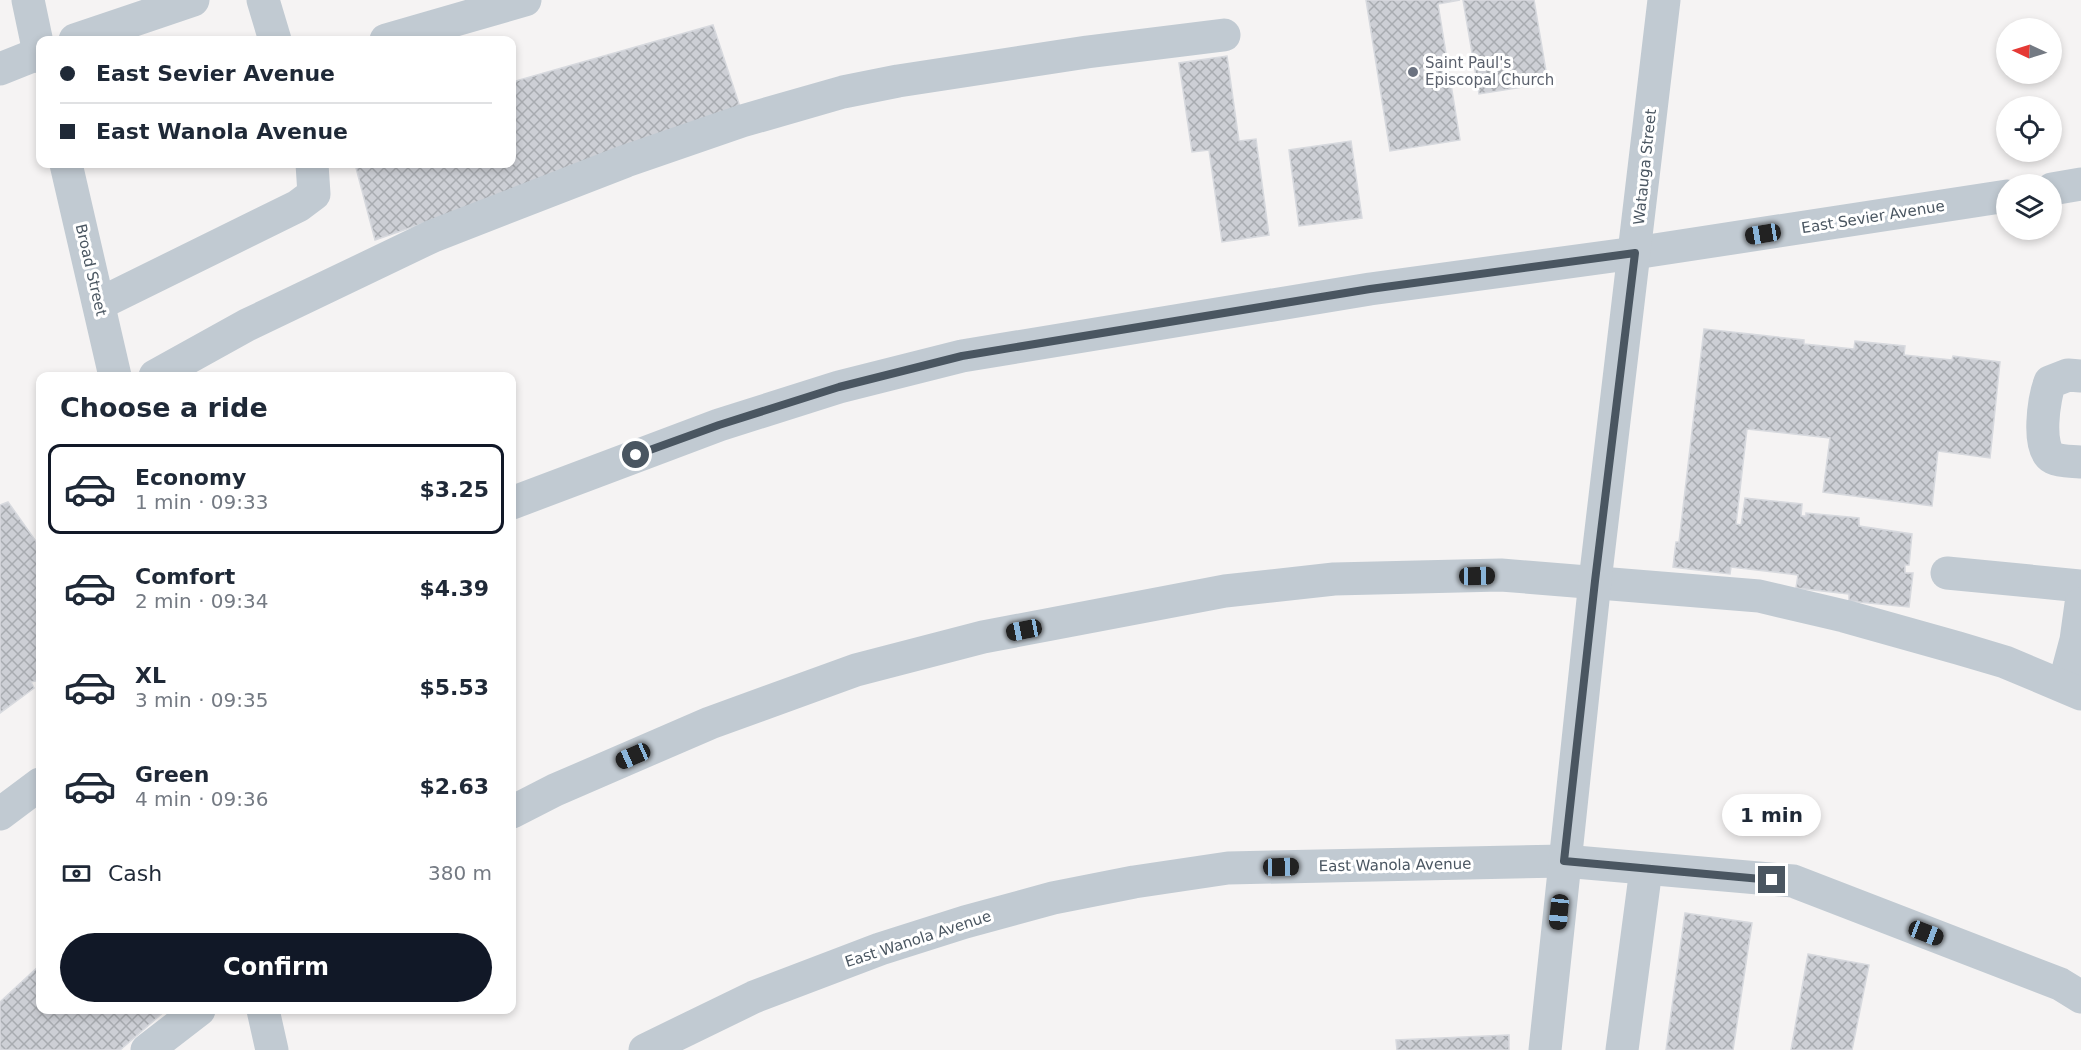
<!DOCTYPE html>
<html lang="en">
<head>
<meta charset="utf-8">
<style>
  body { margin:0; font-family:"DejaVu Sans",sans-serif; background:#f6f6f7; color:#1f2937; height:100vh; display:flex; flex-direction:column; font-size:22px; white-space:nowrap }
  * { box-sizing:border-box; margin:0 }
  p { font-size:20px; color:#747a83 }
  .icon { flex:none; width:33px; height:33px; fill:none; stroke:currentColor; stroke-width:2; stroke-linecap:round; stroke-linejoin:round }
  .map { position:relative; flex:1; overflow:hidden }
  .panel { position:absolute; left:36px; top:372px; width:480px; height:642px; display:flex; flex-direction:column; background:#fff; border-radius:12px; box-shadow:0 3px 9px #0003 }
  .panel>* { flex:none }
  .hud { position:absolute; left:36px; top:36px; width:480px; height:132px; border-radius:12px; box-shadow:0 3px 9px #0003; display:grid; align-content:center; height:132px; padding:0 24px; background:#fff }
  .needle { width:39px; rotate:274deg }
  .controls { position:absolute; left:1996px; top:18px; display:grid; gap:12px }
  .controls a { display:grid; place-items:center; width:66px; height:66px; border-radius:50%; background:#fff; box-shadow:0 3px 9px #0003; font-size:30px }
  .end { position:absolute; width:27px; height:27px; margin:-14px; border:8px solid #4a5661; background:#fff; box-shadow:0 0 0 3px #fff }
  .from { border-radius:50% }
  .bubble { position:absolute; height:42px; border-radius:21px; background:#fff; box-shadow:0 3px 9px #0003; font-size:20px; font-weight:600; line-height:42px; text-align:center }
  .car { position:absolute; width:18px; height:36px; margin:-18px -9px; border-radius:8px; box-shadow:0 0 4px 2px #0007; background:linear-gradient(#222 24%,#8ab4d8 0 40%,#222 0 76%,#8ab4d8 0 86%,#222 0) }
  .hud b { display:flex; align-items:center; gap:21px; height:57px; font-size:22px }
  .hud b+b { border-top:2px solid #e0e1e3 }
  .hud i { width:15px; height:15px; background:#1f2937 }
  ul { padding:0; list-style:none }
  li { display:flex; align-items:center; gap:18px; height:90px; margin:0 12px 9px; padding:0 12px; border:3px solid transparent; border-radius:12px }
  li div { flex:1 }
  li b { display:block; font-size:22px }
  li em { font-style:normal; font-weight:600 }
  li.selected { border-color:#111827 }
  li>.icon { width:54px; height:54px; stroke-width:1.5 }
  h2 { padding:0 24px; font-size:27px; line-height:72px }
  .pay { display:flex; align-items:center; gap:15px; height:66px; padding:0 24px; font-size:22px }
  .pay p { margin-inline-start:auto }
  .cta { display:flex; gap:12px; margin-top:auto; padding:12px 24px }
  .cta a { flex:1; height:69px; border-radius:36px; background:#111827; color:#fff; font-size:24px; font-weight:600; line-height:69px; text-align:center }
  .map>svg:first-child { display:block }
</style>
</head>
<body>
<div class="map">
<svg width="2081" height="1050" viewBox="0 0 2081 1050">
  <defs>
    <pattern id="building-cross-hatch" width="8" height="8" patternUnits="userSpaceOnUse" patternTransform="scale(1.5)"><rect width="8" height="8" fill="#cdcfd5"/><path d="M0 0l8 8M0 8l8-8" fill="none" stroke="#a8abb0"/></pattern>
  </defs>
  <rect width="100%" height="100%" fill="#f5f3f3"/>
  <g fill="url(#building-cross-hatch)" stroke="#d7d9de" stroke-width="1.5">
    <path d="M1366,0H1460L1438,4L1460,140L1390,151Z"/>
    <path d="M1463,0H1534L1548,83L1479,94Z"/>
    <path d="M713,25L742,113L375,240L355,164H512V82Z"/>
    <path d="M1227,56L1239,141L1256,139L1269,235L1222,242L1209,150L1192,152L1179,63Z"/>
    <path d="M1351,141L1362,218L1299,226L1289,150Z"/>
    <path d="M1704,329L1804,340V344L1854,349L1855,341L1905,346L1904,355L1952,360L1953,356L2000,362L1990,458L1938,451L1932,506L1823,492L1830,438L1747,429L1736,524L1741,525L1745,498L1802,504L1801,516H1806V513L1859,518V526L1912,534L1909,565H1905V573H1913L1909,607L1849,601V594L1796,588L1798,575L1731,567L1730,574L1673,567L1676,542H1679Z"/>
    <path d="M8,502L40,547V680L31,682L34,688L0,713V505Z"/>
    <path d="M1685,913L1752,923L1733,1050H1666Z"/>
    <path d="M1808,954L1869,965L1852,1050H1791Z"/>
    <path d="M40,965V1010H166L120,1050H0V1002Z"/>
    <path d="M1509,1035V1050H1397L1396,1040Z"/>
  </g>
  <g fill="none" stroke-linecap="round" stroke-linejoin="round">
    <g stroke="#c1cad2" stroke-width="33">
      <path d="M28,0L40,57"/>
      <path d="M263,0L275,40"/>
      <path d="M75,40L193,0"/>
      <path d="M386,40L525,0"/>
      <path d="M0,69L40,53"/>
      <path d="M66,164L115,376"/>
      <path d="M2052,189L2081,184"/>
      <path d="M99,304L298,206L314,194L312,164"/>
      <path d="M155,376L247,325L433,236L626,161L742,121L843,92L898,81L1087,52L1224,35"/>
      <path d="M2081,376L2068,375L2050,382C2044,398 2036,449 2053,458C2061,462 2072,461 2081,462"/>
      <path d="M512,503L719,425L839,387L962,356L1370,289L1635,253L2007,196"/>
      <path d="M1947,573L2081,586"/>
      <path d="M2064,685L2076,640L2081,604"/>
      <path d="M512,812L555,790L710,723L856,670L983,637L1225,591L1334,579L1501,575L1759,596L1844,616L1958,648L2005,662L2081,694"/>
      <path d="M0,814L40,784"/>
      <path d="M263,1010L272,1050"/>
      <path d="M147,1050L199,1010"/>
      <path d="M645,1050L754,997L880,949L965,922L1053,898L1134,882L1228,868L1564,861L1793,881L2060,984L2081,997"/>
      <path d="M1545,1050L1595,581L1664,0"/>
      <path d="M1622,1050L1646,869"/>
    </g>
  </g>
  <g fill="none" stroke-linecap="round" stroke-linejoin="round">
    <path stroke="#4a5661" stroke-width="8" d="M636,455L719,425L839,387L962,356L1370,289L1635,253L1595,581L1564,861L1772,880"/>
  </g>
  <circle fill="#6b7280" stroke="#fff" stroke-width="2" cx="1413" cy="72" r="6"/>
  <g text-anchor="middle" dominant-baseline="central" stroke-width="6" stroke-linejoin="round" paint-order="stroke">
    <g font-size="15" fill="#5b616d" stroke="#fff" text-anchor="start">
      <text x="1425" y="63">Saint Paul's<tspan x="1425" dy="17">Episcopal Church</tspan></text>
    </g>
    <g font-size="15" fill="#4a5661" stroke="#fff">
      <text transform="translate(1645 167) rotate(-84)">Watauga Street</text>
      <text transform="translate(1873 217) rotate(-9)">East Sevier Avenue</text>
      <text transform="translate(91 270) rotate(77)">Broad Street</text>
      <text transform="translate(1395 865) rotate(-1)">East Wanola Avenue</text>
      <text transform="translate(918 939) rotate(-18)">East Wanola Avenue</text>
    </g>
  </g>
</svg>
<div class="controls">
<a><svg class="needle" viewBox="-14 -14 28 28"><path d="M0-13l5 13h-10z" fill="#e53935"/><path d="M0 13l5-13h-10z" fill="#747a83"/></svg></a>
<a><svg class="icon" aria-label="locate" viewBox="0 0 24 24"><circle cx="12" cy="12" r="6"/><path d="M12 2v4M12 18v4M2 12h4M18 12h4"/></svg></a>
<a><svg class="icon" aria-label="layers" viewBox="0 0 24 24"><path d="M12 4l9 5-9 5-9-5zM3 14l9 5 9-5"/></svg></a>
</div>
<i class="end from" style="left:636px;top:455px"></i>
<i class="end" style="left:1772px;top:880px"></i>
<div class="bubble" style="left:1722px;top:794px;width:99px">1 min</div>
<i class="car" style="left:1763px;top:234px;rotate:261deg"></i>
<i class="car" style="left:1477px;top:576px;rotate:89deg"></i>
<i class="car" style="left:1024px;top:630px;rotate:259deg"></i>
<i class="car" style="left:633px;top:756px;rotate:246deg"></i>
<i class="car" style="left:1281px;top:867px;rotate:89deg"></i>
<i class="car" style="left:1559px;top:912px;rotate:186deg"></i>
<i class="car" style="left:1926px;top:933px;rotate:111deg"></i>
<div class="hud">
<b><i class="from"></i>East Sevier Avenue</b>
<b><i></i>East Wanola Avenue</b>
</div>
<section class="panel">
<h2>Choose a ride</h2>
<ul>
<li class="selected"><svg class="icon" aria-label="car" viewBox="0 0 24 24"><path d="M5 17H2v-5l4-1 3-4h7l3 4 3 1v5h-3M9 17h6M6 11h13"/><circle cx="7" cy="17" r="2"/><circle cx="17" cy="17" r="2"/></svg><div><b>Economy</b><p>1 min · 09:33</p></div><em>$3.25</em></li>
<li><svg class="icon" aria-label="car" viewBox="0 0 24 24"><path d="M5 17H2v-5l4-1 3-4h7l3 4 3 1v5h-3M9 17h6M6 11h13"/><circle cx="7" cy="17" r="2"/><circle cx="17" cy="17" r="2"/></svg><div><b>Comfort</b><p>2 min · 09:34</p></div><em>$4.39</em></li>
<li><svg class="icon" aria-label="car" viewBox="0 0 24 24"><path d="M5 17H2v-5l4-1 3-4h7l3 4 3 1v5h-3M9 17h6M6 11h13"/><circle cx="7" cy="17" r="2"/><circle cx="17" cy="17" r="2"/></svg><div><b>XL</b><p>3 min · 09:35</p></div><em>$5.53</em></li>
<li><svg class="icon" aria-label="car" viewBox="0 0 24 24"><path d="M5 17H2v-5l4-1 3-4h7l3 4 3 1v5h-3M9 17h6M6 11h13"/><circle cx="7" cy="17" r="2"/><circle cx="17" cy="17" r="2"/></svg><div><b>Green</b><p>4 min · 09:36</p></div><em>$2.63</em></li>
</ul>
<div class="pay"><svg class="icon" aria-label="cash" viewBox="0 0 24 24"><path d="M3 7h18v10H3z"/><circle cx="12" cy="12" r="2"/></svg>Cash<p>380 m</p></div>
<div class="cta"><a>Confirm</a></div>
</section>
</div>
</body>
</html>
